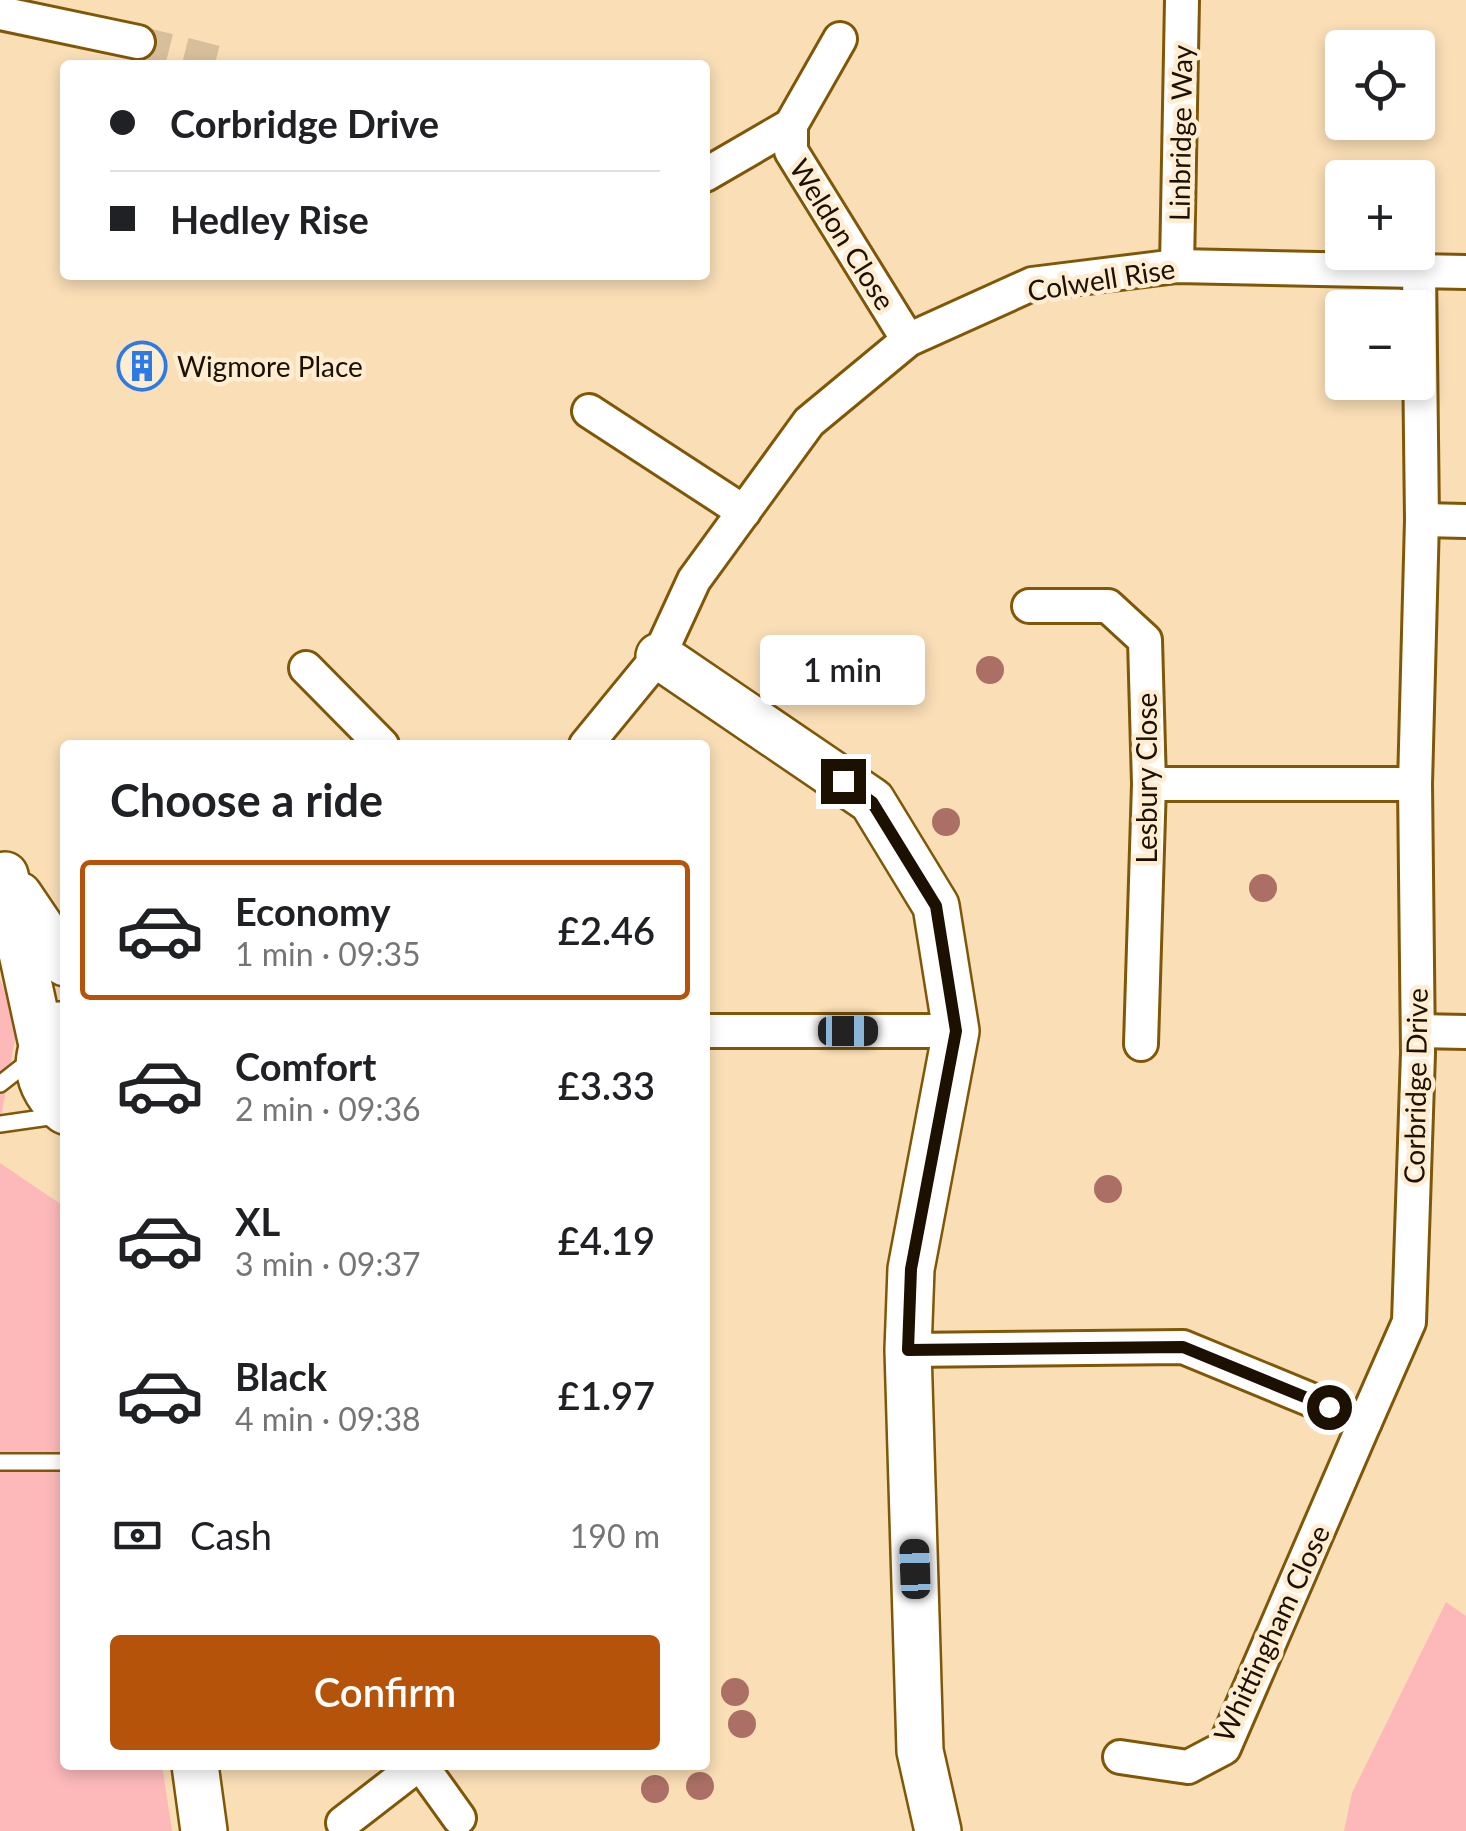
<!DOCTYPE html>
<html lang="en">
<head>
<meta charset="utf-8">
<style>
  body { margin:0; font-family:Lato,sans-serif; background:#f6f6f6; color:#202124; height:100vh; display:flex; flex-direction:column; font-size:38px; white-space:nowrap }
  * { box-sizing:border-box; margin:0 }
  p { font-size:32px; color:#757577 }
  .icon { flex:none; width:55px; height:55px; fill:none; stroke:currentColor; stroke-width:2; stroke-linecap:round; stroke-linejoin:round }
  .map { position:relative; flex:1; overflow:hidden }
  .details { position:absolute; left:60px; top:740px; width:650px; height:1030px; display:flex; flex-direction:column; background:#fff; border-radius:10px; box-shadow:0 5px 15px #0003 }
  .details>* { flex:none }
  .hud { position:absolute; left:60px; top:60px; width:650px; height:220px; border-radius:10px; box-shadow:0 5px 15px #0003; display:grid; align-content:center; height:220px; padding:0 50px; background:#fff }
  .buttons { position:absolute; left:1325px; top:30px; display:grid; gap:20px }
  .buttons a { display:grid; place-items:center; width:110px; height:110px; border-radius:10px; background:#fff; box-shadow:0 5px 15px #0003; font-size:50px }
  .end { position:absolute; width:45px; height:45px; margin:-22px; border:12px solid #1c1000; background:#fff; box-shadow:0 0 0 5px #fff }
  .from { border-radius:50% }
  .bubble { position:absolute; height:70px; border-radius:10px; background:#fff; box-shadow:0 5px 15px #0003; font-size:32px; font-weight:600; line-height:70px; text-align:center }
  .car { position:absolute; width:30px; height:60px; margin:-30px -15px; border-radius:12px; box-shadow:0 0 8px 2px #0007; background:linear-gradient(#222 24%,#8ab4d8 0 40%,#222 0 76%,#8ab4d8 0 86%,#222 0) }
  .hud b { display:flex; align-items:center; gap:35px; height:95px; font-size:38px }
  .hud b+b { border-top:2px solid #e0e0e0 }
  .hud i { width:25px; height:25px; background:#202124 }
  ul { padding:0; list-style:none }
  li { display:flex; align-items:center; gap:30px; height:140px; margin:0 20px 15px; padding:0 30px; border:5px solid transparent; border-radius:10px }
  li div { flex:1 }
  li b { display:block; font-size:38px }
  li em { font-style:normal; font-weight:600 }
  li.active { border-color:#b45309 }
  li>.icon { width:90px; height:90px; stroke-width:1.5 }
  h2 { padding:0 50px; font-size:45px; line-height:120px }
  .pay { display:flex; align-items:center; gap:25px; height:110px; padding:0 50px; font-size:38px }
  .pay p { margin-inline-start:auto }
  .primary-button { display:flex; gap:20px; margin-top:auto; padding:20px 50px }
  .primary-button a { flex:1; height:115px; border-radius:10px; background:#b45309; color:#fff; font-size:40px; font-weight:600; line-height:115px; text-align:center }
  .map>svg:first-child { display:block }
</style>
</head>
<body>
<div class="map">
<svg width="1466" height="1831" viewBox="0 0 1466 1831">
  <rect width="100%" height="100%" fill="#f9deb6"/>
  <g fill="#fdb9ba">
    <path d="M0,979L18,1022L0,1123Z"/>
    <path d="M0,1163L65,1207V1765H162L172,1831H0Z"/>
    <path d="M1446,1602L1466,1616V1831H1344L1352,1793Z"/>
  </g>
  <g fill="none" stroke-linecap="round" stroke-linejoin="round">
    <path stroke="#d8bf9b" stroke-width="32" stroke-dasharray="32 16" stroke-linecap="butt" d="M138,42L230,65"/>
    <g stroke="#7f5706" stroke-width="20">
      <g id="lane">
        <path d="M0,1084L32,1059"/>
        <path d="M0,1124L56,1116"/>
        <path d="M0,1462H65"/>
      </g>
    </g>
    <g stroke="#7f5706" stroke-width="38">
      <g id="street">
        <path d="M0,13L138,42"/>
        <path d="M840,39L791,125V151L908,340"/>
        <path d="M705,175L791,125"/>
        <path d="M1177,266L1182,0"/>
        <path d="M589,411L744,512"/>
        <path d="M1422,520L1466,521"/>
        <path d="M1029,606H1108L1145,640L1149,784L1141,1044"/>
        <path d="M306,668L382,745"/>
        <path d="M586,745L659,656L694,580L809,422L908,340L1032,284L1177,266L1466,272"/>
        <path d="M1149,784H1415"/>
        <path d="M705,1031H956"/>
        <path d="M1418,1031L1466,1032"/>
        <path d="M908,1350L1183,1347L1365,1422L1409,1322L1418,1053L1415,784L1422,520L1419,270"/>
        <path d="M1120,1757L1188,1767L1224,1748L1365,1422"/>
        <path d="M421,1765L459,1818"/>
        <path d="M343,1823L418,1765"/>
      </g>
    </g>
    <g stroke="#7f5706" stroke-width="50">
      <g id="secondary">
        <path d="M659,656L872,801L936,906L956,1031L911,1269L908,1350L920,1751L938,1831"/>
        <path d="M5,875L42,1045"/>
        <path d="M19,895L65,963"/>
        <path d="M59,1025C29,1050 35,1088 65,1111"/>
        <path d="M195,1765L204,1831"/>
      </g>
    </g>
    <use href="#lane" stroke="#fff" stroke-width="15"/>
    <use href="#street" stroke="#fff" stroke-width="32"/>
    <use href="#secondary" stroke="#fff" stroke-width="45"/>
  </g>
  <g fill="#ab6f65">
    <circle cx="990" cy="670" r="14"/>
    <circle cx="946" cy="822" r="14"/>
    <circle cx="1263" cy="888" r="14"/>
    <circle cx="1108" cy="1189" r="14"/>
    <circle cx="735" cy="1692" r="14"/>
    <circle cx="742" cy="1724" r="14"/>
    <circle cx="700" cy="1786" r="14"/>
    <circle cx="655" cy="1789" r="14"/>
  </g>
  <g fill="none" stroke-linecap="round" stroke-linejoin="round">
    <path stroke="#1c1000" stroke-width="12" d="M843,781L872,802L936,906L956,1031L911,1269L908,1350L1183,1347L1329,1407"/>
  </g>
  <defs>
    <g id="building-ring" transform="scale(2.5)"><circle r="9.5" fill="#ffedd2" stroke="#2c7ae6" stroke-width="1.5"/><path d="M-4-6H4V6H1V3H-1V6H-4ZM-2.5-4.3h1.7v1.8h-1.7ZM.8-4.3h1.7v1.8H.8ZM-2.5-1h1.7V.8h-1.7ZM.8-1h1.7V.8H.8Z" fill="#2c7ae6"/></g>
  </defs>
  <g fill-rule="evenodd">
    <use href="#building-ring" x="142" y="366"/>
  </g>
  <g text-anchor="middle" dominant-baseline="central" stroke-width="9" stroke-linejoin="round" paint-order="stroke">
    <g font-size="28" fill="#1c1000" stroke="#ffedd2">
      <text transform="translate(1180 133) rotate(-89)">Linbridge Way</text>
      <text transform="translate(843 234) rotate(58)">Weldon Close</text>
      <text transform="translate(1101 279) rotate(-9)">Colwell Rise</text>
      <text transform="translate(1146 778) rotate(-90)">Lesbury Close</text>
      <text transform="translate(1415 1086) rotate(-89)">Corbridge Drive</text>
      <text transform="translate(1271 1633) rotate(-65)">Whittingham Close</text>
    </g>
    <g font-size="28" fill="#1c1000" stroke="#ffedd2" text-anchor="start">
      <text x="177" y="366">Wigmore Place</text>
    </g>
  </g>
</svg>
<div class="buttons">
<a><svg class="icon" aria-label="locate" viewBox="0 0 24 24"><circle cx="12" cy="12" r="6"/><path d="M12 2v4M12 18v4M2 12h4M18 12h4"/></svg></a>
<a>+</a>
<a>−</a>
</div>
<i class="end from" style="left:1329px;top:1407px"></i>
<i class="end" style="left:843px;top:781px"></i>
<div class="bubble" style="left:760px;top:635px;width:165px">1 min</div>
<i class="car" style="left:848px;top:1031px;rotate:90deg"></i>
<i class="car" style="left:915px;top:1569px;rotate:358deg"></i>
<div class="hud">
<b><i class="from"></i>Corbridge Drive</b>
<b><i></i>Hedley Rise</b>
</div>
<section class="details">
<h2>Choose a ride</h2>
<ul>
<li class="active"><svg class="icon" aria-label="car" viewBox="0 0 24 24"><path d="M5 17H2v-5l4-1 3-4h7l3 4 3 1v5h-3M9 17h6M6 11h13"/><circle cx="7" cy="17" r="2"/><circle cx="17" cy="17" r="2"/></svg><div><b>Economy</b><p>1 min · 09:35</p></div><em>£2.46</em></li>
<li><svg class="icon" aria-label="car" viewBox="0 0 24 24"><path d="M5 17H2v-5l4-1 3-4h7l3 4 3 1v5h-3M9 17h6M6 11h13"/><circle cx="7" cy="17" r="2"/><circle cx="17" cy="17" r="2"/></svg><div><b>Comfort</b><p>2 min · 09:36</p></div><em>£3.33</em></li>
<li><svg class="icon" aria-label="car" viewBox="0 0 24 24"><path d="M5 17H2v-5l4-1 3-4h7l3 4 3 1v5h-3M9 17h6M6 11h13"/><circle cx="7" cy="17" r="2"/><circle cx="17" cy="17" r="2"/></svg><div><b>XL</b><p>3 min · 09:37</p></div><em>£4.19</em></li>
<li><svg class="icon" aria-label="car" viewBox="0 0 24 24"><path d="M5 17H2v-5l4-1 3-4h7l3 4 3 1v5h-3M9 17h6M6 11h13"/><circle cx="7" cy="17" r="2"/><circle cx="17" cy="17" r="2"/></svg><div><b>Black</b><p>4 min · 09:38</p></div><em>£1.97</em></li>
</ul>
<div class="pay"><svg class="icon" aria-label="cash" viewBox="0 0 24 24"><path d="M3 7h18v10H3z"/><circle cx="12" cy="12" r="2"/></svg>Cash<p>190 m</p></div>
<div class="primary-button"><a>Confirm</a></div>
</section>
</div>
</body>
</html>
